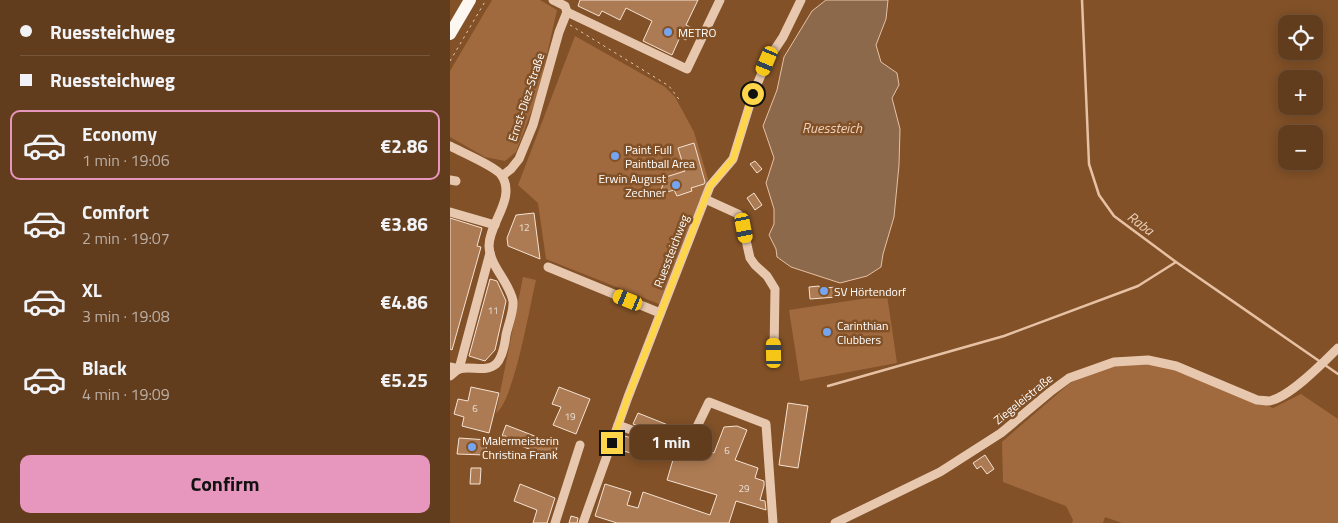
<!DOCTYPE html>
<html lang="en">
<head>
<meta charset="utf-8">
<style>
  body { margin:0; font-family:"Titillium Web",sans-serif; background:#684426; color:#f1f3f6; height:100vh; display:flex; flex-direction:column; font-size:19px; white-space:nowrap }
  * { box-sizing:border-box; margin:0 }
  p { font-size:16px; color:#bbaea4 }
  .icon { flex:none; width:28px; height:28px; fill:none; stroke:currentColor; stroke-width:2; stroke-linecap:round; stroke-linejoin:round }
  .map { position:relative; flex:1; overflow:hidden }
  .details { display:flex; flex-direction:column; background:#623d1d; width:450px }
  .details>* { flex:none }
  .guide { display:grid; align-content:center; height:110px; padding:0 20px; background:#623d1d }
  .tools { position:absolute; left:828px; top:15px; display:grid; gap:10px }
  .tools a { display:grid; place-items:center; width:45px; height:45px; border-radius:10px; background:#623d1d; box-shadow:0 2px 12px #0003,0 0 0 1px #76563b; font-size:25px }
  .end { position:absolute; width:22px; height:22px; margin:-11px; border:6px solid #ffd54a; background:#111; box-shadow:0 0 0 2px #111 }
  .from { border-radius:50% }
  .bubble { position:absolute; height:35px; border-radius:10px; background:#623d1d; box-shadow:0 2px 12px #0003,0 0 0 1px #76563b; font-size:16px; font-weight:700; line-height:35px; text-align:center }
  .car { position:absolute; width:15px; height:30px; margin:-15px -8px; border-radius:6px; box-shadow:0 0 4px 1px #0007; background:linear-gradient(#f5c518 24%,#345 0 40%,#f5c518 0 76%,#345 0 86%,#f5c518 0) }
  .guide b { display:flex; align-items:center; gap:18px; height:48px; font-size:19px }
  .guide b+b { border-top:1px solid #76563b }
  .guide i { width:12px; height:12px; background:#f1f3f6 }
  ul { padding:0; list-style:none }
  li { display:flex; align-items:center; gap:15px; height:70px; margin:0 10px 8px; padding:0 10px; border:2px solid transparent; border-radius:10px }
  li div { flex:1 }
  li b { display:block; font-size:19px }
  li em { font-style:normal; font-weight:700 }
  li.on { border-color:#e797bd }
  li>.icon { width:45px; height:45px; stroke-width:1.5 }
  .primary-button { display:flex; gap:10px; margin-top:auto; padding:10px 20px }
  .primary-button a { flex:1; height:58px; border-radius:10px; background:#e797bd; color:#111; font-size:20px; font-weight:700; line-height:58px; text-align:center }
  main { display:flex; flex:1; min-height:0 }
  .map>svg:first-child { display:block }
</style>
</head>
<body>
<main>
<section class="details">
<div class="guide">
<b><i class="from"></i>Ruessteichweg</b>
<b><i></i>Ruessteichweg</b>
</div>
<ul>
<li class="on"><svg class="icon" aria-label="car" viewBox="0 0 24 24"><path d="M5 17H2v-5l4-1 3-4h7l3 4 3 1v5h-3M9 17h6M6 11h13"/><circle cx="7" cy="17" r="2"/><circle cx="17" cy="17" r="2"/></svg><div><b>Economy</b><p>1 min · 19:06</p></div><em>€2.86</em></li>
<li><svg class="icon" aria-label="car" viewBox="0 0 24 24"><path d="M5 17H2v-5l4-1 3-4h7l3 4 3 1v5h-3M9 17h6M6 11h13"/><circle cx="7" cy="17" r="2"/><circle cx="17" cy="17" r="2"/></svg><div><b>Comfort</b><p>2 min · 19:07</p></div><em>€3.86</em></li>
<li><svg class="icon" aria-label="car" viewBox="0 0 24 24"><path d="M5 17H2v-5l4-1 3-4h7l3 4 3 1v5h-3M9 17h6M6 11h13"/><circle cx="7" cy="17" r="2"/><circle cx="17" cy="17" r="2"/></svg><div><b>XL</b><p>3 min · 19:08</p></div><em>€4.86</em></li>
<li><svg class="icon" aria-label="car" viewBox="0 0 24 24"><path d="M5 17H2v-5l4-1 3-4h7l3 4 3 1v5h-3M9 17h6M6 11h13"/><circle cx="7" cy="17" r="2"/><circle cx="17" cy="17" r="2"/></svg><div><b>Black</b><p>4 min · 19:09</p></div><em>€5.25</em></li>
</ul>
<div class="primary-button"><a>Confirm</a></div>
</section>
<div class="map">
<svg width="888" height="523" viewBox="0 0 888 523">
  <rect width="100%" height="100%" fill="#825127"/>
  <g fill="#a16a3e">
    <path d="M42,0H90L107,10L88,94L66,152L55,161L35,157L0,137V71Z"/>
    <path d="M125,36L215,87L225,97L244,132L258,179L209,304L96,259L88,203L68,185Z"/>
    <path d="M73,277L86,280C80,305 64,401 46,413Z"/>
    <path d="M437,295L447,363L350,381L339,310Z"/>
    <path d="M694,364L716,366L823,408L851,394L888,419V523H672L655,517L653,523H622L623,520L616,506L553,482L552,442L620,383L665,365Z"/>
  </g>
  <path fill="#8d694b" stroke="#e7c1a4" d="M376,0H438L436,19L426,45L431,62L447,73L449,85L442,98L450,129L449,165L444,217L433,254L431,267L417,276L390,283L341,267L327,257L326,249L319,235L324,224V209L316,183L324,158L313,126L327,90L334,57L362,11Z"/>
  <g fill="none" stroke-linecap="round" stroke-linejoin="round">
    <g stroke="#e7c1a4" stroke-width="2.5">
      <path d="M632,0L639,164L649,195L664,216L726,262L888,374"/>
      <path d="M378,386L554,336L688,286L726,262"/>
    </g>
  </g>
  <g fill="#ac7b53" stroke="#f5e2d3">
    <path d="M130,0H248L236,25L242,28L236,40L230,37L222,55L193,41L202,21L176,8L170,20L152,11L149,16L128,6Z"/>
    <path d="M244,143L255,182L254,184L241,188L242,191L227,196L224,190L217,192L211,190L216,177L235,171L228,148Z"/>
    <path d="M305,161L312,169L307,173L300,164Z"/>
    <path d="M304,193L312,205L305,210L297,198Z"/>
    <path d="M84,213L90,259L58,246L57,238L66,215Z"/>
    <path d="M0,218L32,228L27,246L31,247L2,350L0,349Z"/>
    <path d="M40,279L47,281L56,301L45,350L35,361L19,356Z"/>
    <path d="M369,286L370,288L389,287L390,294H386V297L360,299L359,287Z"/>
    <path d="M21,387L49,393L39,433L12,426L14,417L4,414L8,399L18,401Z"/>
    <path d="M109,387L140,399L126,434L103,425L111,407L102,404Z"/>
    <path d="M338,403L358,406L348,468L329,465Z"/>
    <path d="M188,413L223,427L218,437L183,424Z"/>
    <path d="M56,425L108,445L103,458L55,440L56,436H52Z"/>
    <path d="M287,426L297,430L285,460L308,468L305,478L314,481V486L310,500L315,501L316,510L286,501L279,523H167L145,516L155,484L181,492L177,505L188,508L193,492L260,515L267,495L217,480L225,453L239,458L242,447L264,453L274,427Z"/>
    <path d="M171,435L196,442L192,456L166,449Z"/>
    <path d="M9,438L38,440L35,455L7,454Z"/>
    <path d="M535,455L544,469L537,474L531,466L527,469L523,463Z"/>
    <path d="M21,468H31L30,484H20Z"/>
    <path d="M70,484L105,498L97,523H83L87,510L64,501Z"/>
    <path d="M121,516L128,518L127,523H119Z"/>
  </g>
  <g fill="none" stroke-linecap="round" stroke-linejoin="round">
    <g stroke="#e7c8af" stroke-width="1" stroke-dasharray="2.5 4" stroke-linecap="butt">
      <path d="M120,25L219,86L231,102"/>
      <path d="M0,61L36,0"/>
    </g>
    <g stroke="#e7c8af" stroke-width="9">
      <path d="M117,12L237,69L270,0"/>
      <path d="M0,146C11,152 47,167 52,176C66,199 39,223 39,246C40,267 59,281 63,301C64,311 58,325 56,335C55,343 52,358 46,364C36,373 21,365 9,369C6,370 3,374 0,376"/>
      <path d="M52,176L61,169L69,159L83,125L109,32L117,12L115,6L103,0"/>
      <path d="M0,180L6,181"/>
      <path d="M255,199L288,214L291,218L300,258L305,265L317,276L325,289L324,353"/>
      <path d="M0,212L45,225"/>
      <path d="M98,267L210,313"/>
      <path d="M0,367L9,369L40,253"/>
      <path d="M168,425L225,446L242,437L259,402L316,424L323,523"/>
      <path d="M105,523L130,445"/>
      <path d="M133,523L178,397L260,186L283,159L303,94L317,61L333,37L351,0"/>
      <path d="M385,523L490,472L551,433L600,392L619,378L664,362L698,360L726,366L807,400C811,400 815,401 819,401C839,398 874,362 888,348"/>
    </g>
    <path stroke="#fdf7f1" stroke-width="12" d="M0,34L20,0"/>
  </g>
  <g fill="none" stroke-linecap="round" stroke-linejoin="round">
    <path stroke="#ffd54a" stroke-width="6" d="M162,443L178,397L260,186L283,159L303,94"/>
  </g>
  <g fill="#75a5ef" stroke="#825127" stroke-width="2">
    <circle cx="218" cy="32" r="5"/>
    <circle cx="165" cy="156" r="5"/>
    <circle cx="226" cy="185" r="5"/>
    <circle cx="374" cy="291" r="5"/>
    <circle cx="377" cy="332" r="5"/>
    <circle cx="22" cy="447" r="5"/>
  </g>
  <g text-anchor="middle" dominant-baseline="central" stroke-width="5" stroke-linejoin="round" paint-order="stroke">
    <g font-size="10" fill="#eaded4">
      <text x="74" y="227">12</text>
      <text x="43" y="310">11</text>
      <text x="25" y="408">6</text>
      <text x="120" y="416">19</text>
      <text x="277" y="450">6</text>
      <text x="294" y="488">29</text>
    </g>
    <g font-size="12" fill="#fff" stroke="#825127" text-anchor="start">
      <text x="228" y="32">METRO</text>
      <text x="175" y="149">Paint Full<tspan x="175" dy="14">Paintball Area</tspan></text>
      <text x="216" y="178" text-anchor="end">Erwin August<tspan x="216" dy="14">Zechner</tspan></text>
      <text x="384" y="291">SV Hörtendorf</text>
      <text x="387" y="325">Carinthian<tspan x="387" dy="14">Clubbers</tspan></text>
      <text x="32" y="440">Malermeisterin<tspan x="32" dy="14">Christina Frank</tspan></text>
    </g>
    <g font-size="12" fill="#fff" stroke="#825127">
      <text transform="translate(76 97) rotate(-72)">Ernst-Diez-Straße</text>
      <text transform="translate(221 251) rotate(-69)">Ruessteichweg</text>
      <text transform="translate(573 399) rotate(-39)">Ziegeleistraße</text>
    </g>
    <g font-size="14" font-style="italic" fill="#eed1bb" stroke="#825127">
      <text x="382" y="127">Ruessteich</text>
      <text transform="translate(691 223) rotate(37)">Raba</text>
    </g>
  </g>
</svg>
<div class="tools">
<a><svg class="icon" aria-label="locate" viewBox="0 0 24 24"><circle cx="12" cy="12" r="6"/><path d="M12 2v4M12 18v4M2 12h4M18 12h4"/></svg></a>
<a>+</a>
<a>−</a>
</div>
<i class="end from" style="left:303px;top:94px"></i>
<i class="end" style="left:162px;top:443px"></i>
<div class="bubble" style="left:180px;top:425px;width:82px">1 min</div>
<i class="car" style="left:317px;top:61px;rotate:203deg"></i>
<i class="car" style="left:294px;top:228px;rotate:169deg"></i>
<i class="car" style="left:178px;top:300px;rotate:292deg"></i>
<i class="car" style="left:324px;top:353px;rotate:359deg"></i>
</div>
</main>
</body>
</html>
